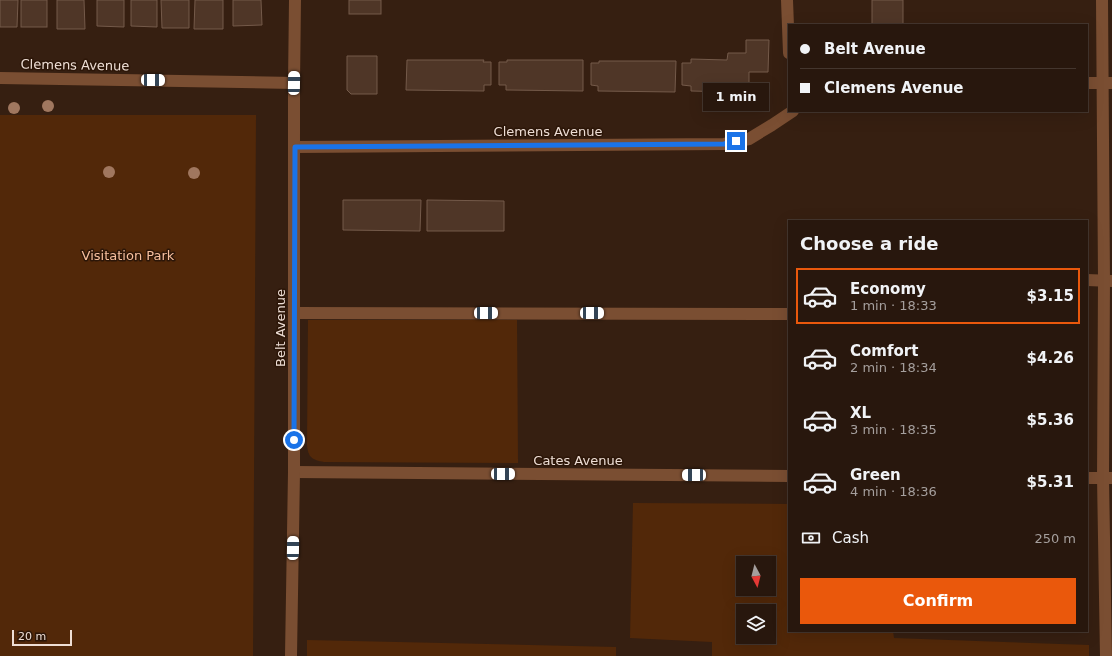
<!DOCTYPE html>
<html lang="en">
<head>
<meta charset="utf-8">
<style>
  body { margin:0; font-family:"DejaVu Sans",sans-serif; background:#302016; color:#f1f3f6; height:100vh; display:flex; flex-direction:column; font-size:15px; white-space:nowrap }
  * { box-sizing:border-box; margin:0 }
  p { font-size:13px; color:#a59f9d }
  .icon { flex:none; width:22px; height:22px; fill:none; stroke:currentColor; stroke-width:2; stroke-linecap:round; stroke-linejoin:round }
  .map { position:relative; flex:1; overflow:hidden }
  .side { position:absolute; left:788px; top:220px; width:300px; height:412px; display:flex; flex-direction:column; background:#28170d; border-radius:0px; box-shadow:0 4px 16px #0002,0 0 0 1px #44362e }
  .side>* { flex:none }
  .top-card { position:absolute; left:788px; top:24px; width:300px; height:88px; border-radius:0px; box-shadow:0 4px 16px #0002,0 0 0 1px #44362e; display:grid; align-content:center; height:88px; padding:0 12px; background:#28170d }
  .needle { width:26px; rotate:173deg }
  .buttons { position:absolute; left:736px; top:556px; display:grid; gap:8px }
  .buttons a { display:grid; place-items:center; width:40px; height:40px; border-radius:0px; background:#28170d; box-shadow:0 4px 16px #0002,0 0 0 1px #44362e; font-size:20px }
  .scale { position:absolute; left:12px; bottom:10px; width:60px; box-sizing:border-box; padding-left:4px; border:2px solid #eeded5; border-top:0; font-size:11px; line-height:14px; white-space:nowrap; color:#eeded5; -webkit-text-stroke:3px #2c1608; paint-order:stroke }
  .end { position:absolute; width:18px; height:18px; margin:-9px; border:5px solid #1a73e8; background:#fff; box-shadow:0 0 0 2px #fff }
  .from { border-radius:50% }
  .bubble { position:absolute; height:28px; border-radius:0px; background:#28170d; box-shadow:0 4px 16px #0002,0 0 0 1px #44362e; font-size:13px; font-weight:700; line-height:28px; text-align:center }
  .car { position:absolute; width:12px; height:24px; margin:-12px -6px; border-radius:5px; box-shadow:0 0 3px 1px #0007; background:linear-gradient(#fff 24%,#345 0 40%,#fff 0 76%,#345 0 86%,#fff 0) }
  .top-card b { display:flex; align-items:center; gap:14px; height:38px; font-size:15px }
  .top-card b+b { border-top:1px solid #44362e }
  .top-card i { width:10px; height:10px; background:#f1f3f6 }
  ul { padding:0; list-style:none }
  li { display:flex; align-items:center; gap:12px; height:56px; margin:0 8px 6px; padding:0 4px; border:2px solid transparent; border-radius:0px }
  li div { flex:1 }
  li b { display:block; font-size:15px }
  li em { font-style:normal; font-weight:700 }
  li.current { border-color:#ea580c }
  li>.icon { width:36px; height:36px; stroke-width:1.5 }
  h2 { padding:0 12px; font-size:18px; line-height:48px }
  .pay { display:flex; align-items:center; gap:10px; height:44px; padding:0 12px; font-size:15px }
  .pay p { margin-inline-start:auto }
  .button { display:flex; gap:8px; margin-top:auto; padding:8px 12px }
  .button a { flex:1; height:46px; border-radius:0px; background:#ea580c; color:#fff; font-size:16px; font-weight:700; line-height:46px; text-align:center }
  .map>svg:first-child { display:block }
</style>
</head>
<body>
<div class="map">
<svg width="1112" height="656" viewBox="0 0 1112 656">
  <rect width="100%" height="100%" fill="#361f11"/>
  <g fill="#522809" fill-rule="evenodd">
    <path d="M0,115H256L253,656H0Z"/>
    <path d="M308,320H517L518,463L324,462C312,460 308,457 307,445Z"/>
    <path d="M633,503L789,504V631H893L894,638L1089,645V656H712V642L630,638ZM743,563H769V589H743ZM743,611H769V637H743Z"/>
    <path d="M307,640L616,647V656H307Z"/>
  </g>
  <g fill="#4f3627" stroke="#745a4a">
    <path d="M0,0H18L17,27H0Z"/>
    <rect x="21" y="0" width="26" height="27"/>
    <path d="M57,0H84L85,29H57Z"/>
    <path d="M97,0H124V27L97,26Z"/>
    <path d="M131,0H157V27L131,26Z"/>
    <path d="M161,0H189V28H162Z"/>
    <path d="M195,0H223V29H194Z"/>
    <path d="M233,0H261L262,25L233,26Z"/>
    <rect x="349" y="0" width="32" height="14"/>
    <rect x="872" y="0" width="31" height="25"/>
    <path d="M746,40H769L768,72H749V84H731V92L691,91V86L682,85V63H691V59L727,60L728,53H746Z"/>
    <path d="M347,56H377V94H351L347,90Z"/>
    <path d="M407,60H484L483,62H491V85H484V91L406,90Z"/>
    <path d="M507,60H583V91L506,90V85H499V62H507Z"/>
    <path d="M599,61H676L675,92L598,91V86L591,85V63H599Z"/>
    <path d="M343,200H421L420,231L343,230Z"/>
    <path d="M427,200L504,201V231H427Z"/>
  </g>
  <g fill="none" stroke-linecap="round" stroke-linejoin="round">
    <g stroke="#7a4e32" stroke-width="12">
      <path d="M787,0L789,53"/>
      <path d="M1087,280L1112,281"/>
      <path d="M294,313L789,314"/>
    </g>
    <g stroke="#7a4e32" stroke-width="12">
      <path d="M1102,0L1104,280L1103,478L1106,656"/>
      <path d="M0,78L294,83"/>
      <path d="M1087,83H1112"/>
      <path d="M295,147L724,144L749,139L772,125L793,111"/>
      <path d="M294,472L789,476"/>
      <path d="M1087,478H1112"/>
      <path d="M291,656L294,472V83L295,0"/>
    </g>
  </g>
  <g fill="#a0775f">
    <circle cx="48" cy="106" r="6"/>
    <circle cx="14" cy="108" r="6"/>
    <circle cx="109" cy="172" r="6"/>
    <circle cx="194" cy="173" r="6"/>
  </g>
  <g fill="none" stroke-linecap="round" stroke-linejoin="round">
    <path stroke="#1a73e8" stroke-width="5" d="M294,440L295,147L724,144L736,141"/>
  </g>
  <g text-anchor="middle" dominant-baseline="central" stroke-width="3" stroke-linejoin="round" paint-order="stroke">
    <g font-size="13" fill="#eeded5" stroke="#2c1608">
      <text transform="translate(75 65) rotate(1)">Clemens Avenue</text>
      <text x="548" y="131">Clemens Avenue</text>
      <text transform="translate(280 328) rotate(-90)">Belt Avenue</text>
      <text x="578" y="460">Cates Avenue</text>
    </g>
    <g font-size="13" fill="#f7bf9e" stroke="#2c1608">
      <text x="128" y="255">Visitation Park</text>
    </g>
  </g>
</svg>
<div class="buttons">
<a><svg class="needle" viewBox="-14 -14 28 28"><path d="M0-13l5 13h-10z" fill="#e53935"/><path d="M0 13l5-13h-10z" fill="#a59f9d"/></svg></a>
<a><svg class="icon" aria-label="layers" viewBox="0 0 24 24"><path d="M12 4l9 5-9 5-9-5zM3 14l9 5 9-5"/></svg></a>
</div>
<div class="scale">20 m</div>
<i class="end from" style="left:294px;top:440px"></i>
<i class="end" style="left:736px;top:141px"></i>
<div class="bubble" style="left:703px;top:83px;width:66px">1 min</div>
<i class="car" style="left:153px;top:80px;rotate:91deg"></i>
<i class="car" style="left:294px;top:83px;rotate:1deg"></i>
<i class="car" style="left:486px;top:313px;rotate:90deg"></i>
<i class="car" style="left:592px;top:313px;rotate:90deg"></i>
<i class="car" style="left:503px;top:474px;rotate:90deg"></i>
<i class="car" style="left:694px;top:475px;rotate:270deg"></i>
<i class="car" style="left:293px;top:548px;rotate:1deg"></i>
<div class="top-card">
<b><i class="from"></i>Belt Avenue</b>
<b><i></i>Clemens Avenue</b>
</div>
<section class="side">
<h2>Choose a ride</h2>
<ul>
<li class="current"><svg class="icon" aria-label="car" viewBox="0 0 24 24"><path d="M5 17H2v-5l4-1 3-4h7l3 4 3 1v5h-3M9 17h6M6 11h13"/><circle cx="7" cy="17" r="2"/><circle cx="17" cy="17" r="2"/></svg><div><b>Economy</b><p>1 min · 18:33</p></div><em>$3.15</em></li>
<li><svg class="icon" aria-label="car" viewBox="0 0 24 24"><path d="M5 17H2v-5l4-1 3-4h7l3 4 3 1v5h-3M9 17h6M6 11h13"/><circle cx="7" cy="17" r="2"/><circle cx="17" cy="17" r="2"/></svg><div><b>Comfort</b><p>2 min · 18:34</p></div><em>$4.26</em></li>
<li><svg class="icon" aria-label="car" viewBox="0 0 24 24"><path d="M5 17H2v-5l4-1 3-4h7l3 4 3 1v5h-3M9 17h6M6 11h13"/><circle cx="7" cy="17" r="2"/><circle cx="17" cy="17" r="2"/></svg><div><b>XL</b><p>3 min · 18:35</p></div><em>$5.36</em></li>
<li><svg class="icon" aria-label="car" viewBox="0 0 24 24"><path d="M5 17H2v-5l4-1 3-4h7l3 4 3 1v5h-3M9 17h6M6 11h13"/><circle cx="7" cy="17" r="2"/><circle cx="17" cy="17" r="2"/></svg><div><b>Green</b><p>4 min · 18:36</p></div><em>$5.31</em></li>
</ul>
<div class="pay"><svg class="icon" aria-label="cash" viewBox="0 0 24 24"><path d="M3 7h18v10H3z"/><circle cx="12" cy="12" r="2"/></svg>Cash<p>250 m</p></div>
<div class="button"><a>Confirm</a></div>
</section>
</div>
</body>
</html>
